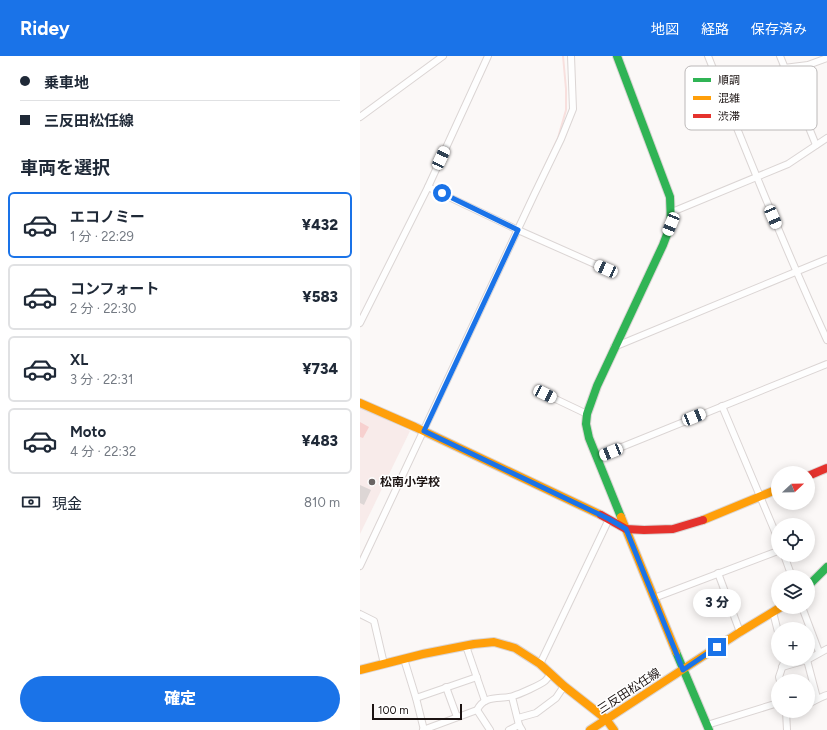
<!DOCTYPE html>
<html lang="ja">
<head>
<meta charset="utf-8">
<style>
  body { margin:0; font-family:Figtree,"Noto Sans JP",sans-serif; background:#f6f6f7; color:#1f2937; height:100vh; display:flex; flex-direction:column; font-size:15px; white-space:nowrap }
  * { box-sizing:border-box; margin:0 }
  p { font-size:13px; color:#747a83 }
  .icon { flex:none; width:22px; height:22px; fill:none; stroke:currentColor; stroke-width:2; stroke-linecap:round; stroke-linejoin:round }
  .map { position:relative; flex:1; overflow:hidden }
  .panel { display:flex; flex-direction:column; background:#fff; width:360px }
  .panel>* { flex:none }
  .top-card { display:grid; align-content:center; height:88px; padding:0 20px; background:#fff }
  .needle { width:26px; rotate:68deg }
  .fabs { position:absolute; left:411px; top:410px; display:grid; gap:8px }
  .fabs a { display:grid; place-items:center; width:44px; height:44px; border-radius:50%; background:#fff; box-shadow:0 2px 10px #0003; font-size:20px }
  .scale { position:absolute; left:12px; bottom:10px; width:90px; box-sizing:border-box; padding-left:4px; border:2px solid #1c1413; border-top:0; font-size:11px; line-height:14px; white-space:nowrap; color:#1c1413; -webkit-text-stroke:3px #fff; paint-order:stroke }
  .end { position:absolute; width:18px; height:18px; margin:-9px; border:5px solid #1a73e8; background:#fff; box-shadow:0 0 0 2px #fff }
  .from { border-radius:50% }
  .bubble { position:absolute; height:28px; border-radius:14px; background:#fff; box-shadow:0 2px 10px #0003; font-size:13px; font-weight:800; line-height:28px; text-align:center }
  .car { position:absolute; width:12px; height:24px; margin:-12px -6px; border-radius:5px; box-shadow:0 0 3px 1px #0007; background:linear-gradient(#fff 24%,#345 0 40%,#fff 0 76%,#345 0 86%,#fff 0) }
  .top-card b { display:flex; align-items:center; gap:14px; height:38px; font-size:15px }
  .top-card b+b { border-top:1px solid #e0e1e3 }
  .top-card i { width:10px; height:10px; background:#1f2937 }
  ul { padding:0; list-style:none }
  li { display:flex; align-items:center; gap:12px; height:66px; margin:0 8px 6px; padding:0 12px; border:2px solid #e0e1e3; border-radius:6px }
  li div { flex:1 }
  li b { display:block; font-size:15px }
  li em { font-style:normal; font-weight:800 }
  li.selected { border-color:#1a73e8 }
  li>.icon { width:36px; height:36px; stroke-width:1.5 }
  h2 { padding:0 20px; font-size:18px; line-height:48px }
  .pay { display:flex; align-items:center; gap:10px; height:44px; padding:0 20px; font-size:15px }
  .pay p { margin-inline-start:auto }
  .cta { display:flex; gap:8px; margin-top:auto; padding:8px 20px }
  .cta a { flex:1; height:46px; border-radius:24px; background:#1a73e8; color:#fff; font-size:16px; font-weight:800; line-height:46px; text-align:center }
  header { display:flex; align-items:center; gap:24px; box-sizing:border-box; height:56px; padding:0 20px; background:#1a73e8; color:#fff }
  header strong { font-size:19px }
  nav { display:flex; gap:22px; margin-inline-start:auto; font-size:14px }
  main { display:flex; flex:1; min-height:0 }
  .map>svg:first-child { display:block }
</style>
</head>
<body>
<header>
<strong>Ridey</strong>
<nav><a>地図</a><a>経路</a><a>保存済み</a></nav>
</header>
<main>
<section class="panel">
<div class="top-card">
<b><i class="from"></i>乗車地</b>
<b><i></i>三反田松任線</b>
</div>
<h2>車両を選択</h2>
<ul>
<li class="selected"><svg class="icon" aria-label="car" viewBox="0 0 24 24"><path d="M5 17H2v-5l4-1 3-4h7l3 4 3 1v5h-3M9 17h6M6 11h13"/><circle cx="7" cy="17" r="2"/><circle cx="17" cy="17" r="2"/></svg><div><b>エコノミー</b><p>1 分 · 22:29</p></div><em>¥432</em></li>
<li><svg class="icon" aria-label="car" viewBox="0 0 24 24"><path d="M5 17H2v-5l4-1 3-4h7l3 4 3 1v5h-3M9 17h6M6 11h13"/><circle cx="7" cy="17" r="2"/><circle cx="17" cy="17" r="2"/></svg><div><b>コンフォート</b><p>2 分 · 22:30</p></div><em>¥583</em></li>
<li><svg class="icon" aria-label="car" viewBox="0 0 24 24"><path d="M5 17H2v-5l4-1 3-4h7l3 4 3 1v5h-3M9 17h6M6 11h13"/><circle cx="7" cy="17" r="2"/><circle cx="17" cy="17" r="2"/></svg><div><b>XL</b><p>3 分 · 22:31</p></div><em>¥734</em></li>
<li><svg class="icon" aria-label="car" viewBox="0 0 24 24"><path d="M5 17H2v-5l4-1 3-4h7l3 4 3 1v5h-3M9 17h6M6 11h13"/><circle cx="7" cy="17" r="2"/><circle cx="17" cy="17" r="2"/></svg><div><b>Moto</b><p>4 分 · 22:32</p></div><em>¥483</em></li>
</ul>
<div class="pay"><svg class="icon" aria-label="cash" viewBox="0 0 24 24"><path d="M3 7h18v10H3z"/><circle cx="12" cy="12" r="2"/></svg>現金<p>810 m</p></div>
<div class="cta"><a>確定</a></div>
</section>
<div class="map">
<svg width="467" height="674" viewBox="0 0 467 674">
  <rect width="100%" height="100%" fill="#fbf8f7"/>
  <path fill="#f8ebea" d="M0,351L50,375L0,478Z"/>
  <path fill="#f7d0cf" d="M0,366L9,371L3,382L0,381Z"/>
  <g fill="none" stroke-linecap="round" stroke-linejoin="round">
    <g stroke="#f8e0de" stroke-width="2">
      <path d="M92,308L198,82L206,54V33L203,0"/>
      <path d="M0,503L23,455"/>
    </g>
  </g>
  <path fill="#ddd6d5" d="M0,429L11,434L4,449L0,447Z"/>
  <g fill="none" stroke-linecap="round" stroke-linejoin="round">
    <g stroke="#dbd5d4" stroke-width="8">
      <g id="street">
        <path d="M348,0C386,95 424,190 467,284"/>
        <path d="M420,0L456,89"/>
        <path d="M363,38L424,12L448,9L467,2"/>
        <path d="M0,61L83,0"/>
        <path d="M68,131L158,174L246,213"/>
        <path d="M312,156L428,108L467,82"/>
        <path d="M0,267L68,131L128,0"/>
        <path d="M254,291L467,203"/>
        <path d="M185,338L227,358"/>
        <path d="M362,350L418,483"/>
        <path d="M237,401L467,308"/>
        <path d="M424,499L432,521"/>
        <path d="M0,510L174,139L201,83L213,53L211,0"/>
        <path d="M358,517L380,576"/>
        <path d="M294,542L418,495"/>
        <path d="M442,551L459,596"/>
        <path d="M413,556L418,576"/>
        <path d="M0,558L14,565L24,608"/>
        <path d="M106,590L125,645"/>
        <path d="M44,603L56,642L64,674"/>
        <path d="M447,604L457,642"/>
        <path d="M180,608L249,463"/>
        <path d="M422,611L447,604L467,593"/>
        <path d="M420,625L419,621L425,603"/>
        <path d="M86,631L97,661"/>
        <path d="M152,641L159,669L162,674"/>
        <path d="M56,642L117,621"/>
        <path d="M448,648C455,645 460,641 467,639"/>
        <path d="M117,654L130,674"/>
        <path d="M426,655L427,674"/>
        <path d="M158,662L176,657L196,642L204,630"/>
        <path d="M347,669L418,647"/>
        <path d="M63,674L117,654C125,638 140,644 153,640C160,638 180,629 185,625C187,623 189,620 191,618"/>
        <path d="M149,674L159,669"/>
      </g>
    </g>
    <g stroke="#dbd5d4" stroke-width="10">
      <g id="fast">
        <path d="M257,0L310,141L311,168L303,189L237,330L227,358L226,368L229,382L261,461"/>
        <path d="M448,530L467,511"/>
        <path d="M316,596L349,674"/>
      </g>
    </g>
    <g stroke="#dbd5d4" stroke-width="10">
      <g id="slow">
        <path d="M0,347L55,371L241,459"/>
        <path d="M261,461L316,596"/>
        <path d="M343,464L418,433"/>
        <path d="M0,614L63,598L114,588L134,586L155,592L180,608L204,630L246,663L254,674"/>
        <path d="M230,674L380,576L421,551"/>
      </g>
    </g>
    <g stroke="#dbd5d4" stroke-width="10">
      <g id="jam">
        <path d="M448,420L467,412"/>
        <path d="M241,459L266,473L284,474L313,473L343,464"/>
      </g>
    </g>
    <use href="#street" stroke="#fefefe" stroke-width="6"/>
    <use href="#fast" stroke="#30b455" stroke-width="8"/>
    <use href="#slow" stroke="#ff9f0a" stroke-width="8"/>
    <use href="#jam" stroke="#e5322d" stroke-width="8"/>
  </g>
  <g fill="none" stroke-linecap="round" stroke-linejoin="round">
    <path stroke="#1a73e8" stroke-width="5" d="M82,137L158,174L64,375L249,463L266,473L323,614L357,591"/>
  </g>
  <circle fill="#6a6463" stroke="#fff" stroke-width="1.5" cx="12" cy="426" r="4"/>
  <g text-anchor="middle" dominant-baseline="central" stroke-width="3" stroke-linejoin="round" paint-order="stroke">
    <g font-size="12" font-weight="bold" fill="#1c1413" stroke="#fff" text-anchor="start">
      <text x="20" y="426">松南小学校</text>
    </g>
    <g font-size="12" fill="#1c1413" stroke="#fff">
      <text transform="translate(269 635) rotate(-33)">三反田松任線</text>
    </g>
  </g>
  <rect x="325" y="10" width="132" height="64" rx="6" fill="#fff" stroke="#bbb8b8" stroke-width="1"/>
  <rect x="333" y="22" width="18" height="4" fill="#30b455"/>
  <rect x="333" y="40" width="18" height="4" fill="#ff9f0a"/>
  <rect x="333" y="58" width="18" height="4" fill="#e5322d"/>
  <g font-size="11" fill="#1c1413">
    <text x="358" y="28">順調</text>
    <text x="358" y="46">混雑</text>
    <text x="358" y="64">渋滞</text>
  </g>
</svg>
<div class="fabs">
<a><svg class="needle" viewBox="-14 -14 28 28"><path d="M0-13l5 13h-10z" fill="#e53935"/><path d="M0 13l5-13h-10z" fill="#747a83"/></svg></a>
<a><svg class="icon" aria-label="locate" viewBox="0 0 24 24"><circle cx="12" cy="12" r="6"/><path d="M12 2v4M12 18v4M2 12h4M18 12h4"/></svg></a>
<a><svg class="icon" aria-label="layers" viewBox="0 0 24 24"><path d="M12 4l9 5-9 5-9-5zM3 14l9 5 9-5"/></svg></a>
<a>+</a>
<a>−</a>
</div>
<div class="scale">100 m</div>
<i class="end from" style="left:82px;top:137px"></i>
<i class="end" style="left:357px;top:591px"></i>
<div class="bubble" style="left:333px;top:533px;width:48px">3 分</div>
<i class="car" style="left:81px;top:102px;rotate:25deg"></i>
<i class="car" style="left:413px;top:161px;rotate:157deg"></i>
<i class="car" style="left:311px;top:168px;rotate:202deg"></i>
<i class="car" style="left:246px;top:213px;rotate:294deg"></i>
<i class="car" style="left:185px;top:338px;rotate:116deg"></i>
<i class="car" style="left:334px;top:361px;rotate:68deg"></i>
<i class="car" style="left:251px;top:396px;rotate:248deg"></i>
</div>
</main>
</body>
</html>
